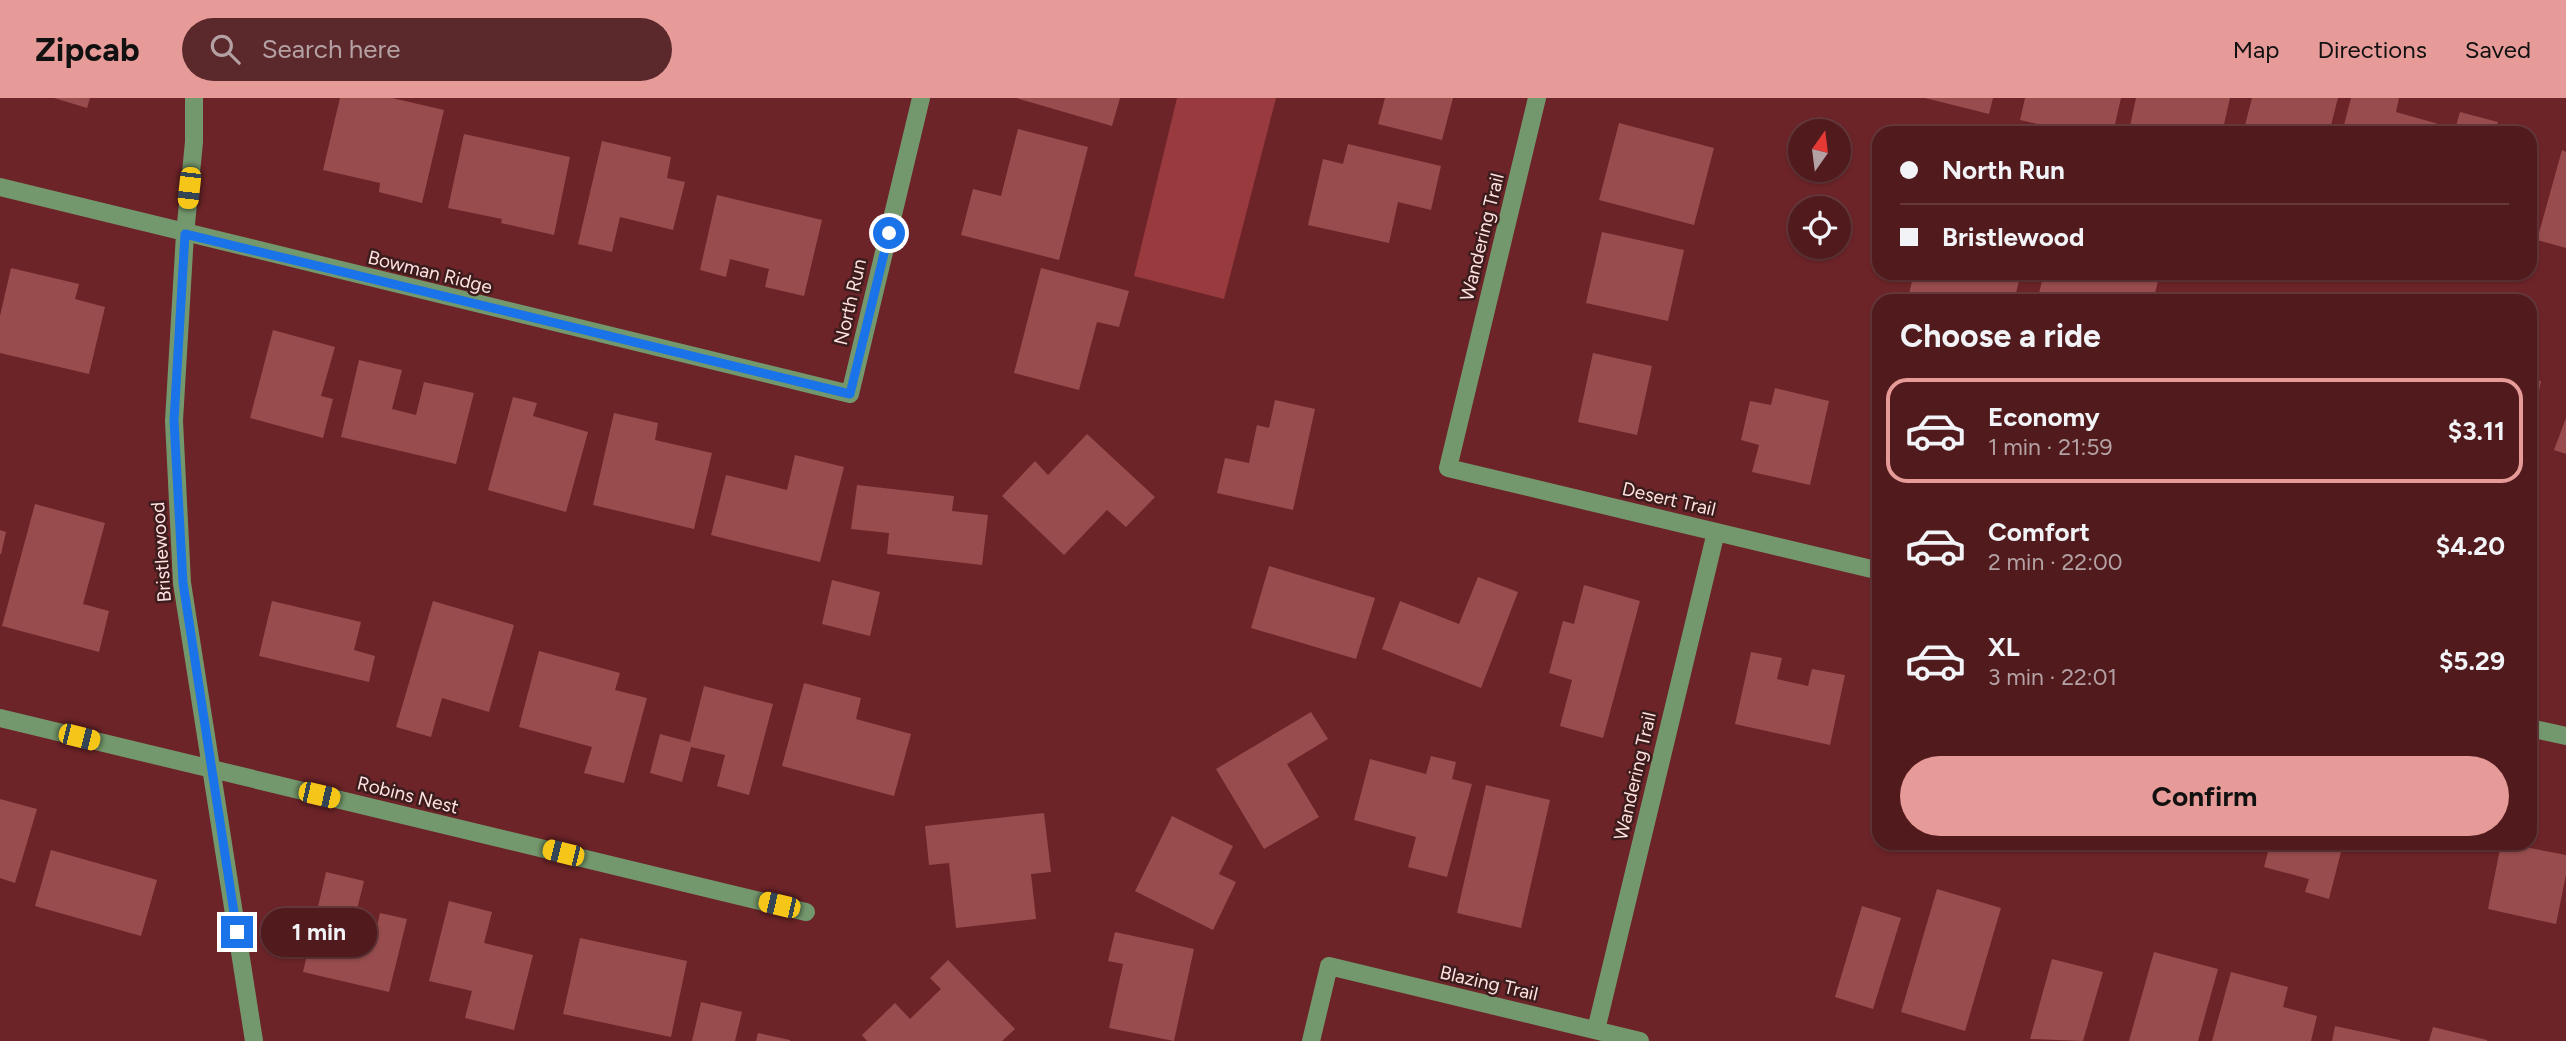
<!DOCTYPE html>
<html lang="en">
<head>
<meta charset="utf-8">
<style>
  body { margin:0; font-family:Figtree,sans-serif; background:#5b282b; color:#f1f3f6; height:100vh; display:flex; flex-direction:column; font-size:26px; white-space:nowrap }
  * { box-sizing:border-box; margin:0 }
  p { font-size:23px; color:#b4a1a4 }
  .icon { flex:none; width:38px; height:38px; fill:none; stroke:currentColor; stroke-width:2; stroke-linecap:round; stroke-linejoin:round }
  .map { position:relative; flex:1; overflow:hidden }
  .panel { position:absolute; left:1872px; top:196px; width:665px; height:556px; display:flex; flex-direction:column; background:#511b1e; border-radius:21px; box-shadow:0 2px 5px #0004,0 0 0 2px #67393c }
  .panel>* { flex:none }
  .banner { position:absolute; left:1872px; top:28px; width:665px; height:154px; border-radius:21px; box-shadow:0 2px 5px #0004,0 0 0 2px #67393c; display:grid; align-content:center; height:154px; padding:0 28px; background:#511b1e }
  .needle { width:46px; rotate:14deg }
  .controls { position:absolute; left:1788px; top:21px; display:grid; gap:14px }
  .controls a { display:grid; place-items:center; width:63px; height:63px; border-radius:50%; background:#511b1e; box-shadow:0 2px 5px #0004,0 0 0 2px #67393c; font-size:35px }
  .end { position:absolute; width:32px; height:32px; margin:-16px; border:9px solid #1a73e8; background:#fff; box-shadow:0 0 0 4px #fff }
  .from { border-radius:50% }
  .bubble { position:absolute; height:49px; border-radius:24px; background:#511b1e; box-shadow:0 2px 5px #0004,0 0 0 2px #67393c; font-size:23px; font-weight:700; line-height:49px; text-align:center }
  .car { position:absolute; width:21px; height:42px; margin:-21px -10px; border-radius:9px; box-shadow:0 0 5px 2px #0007; background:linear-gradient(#f5c518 24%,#345 0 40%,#f5c518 0 76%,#345 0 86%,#f5c518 0) }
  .banner b { display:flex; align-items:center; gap:24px; height:66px; font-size:26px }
  .banner b+b { border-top:2px solid #67393c }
  .banner i { width:18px; height:18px; background:#f1f3f6 }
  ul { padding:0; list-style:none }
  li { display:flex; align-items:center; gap:21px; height:105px; margin:0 14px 10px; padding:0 14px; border:4px solid transparent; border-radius:21px }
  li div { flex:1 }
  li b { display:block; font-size:26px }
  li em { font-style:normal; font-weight:700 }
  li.active { border-color:#e69b98 }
  li>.icon { width:63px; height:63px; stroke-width:1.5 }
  h2 { padding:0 28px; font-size:32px; line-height:84px }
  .cta { display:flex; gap:14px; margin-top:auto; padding:14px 28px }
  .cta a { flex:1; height:80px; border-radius:42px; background:#e69b98; color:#111; font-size:28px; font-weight:700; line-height:80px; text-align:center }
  header { display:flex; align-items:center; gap:42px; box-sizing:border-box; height:98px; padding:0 35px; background:#e69b98; color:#111 }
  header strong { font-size:33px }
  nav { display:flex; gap:38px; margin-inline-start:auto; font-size:24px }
  .search { width:490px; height:63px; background:#5b282b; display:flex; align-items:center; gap:18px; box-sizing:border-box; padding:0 24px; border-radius:38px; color:#b4a1a4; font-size:26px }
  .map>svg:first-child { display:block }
</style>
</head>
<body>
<header>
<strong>Zipcab</strong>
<div class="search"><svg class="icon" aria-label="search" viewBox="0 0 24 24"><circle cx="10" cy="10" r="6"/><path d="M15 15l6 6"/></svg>Search here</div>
<nav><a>Map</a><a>Directions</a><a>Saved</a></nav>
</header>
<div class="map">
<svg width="2566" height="943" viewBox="0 0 2566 943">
  <rect width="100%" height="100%" fill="#6c2428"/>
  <path fill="#993a3f" d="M1177,0H1276L1224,201L1134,178Z"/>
  <g fill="#984c4d">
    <path d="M54,0H90L87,10Z"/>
    <path d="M340,0H392L444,12L422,105L379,94L380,85L323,72Z"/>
    <path d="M1016,0H1120L1112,28Z"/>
    <path d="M1385,0H1453L1442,42L1378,26Z"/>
    <path d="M1925,0H1993L1989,16Z"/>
    <path d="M2025,0H2121L2113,35H2075L2020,22Z"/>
    <path d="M2136,0H2230L2222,35H2160L2130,28Z"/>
    <path d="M2252,0H2338L2329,35H2243Z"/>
    <path d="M2351,0H2399L2396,14L2442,27L2440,35H2342Z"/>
    <path d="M2460,14L2498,24L2494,35H2454Z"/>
    <path d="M1619,25L1714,50L1694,127L1599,102Z"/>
    <path d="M1018,31L1088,49L1059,162L961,137L973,91L1001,98Z"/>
    <path d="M464,36L570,59L554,137L501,125L502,121L448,110Z"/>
    <path d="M602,43L671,59L667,80L685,84L673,132L620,119L612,154L578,146Z"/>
    <path d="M1348,46L1441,68L1431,112L1398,104L1389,145L1308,127L1323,61L1343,66Z"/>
    <path d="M2562,52L2566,54V150L2537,142Z"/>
    <path d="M717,97L822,122L804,198L765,189L769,171L730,161L726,179L700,172Z"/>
    <path d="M1602,134L1684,152L1668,223L1586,205Z"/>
    <path d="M11,170L79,186L75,201L105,209L89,276L0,255V218Z"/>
    <path d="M1041,170L1129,193L1119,229L1097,224L1079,292L1014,275Z"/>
    <path d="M1914,175H2021L2014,203L1984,201L1939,203L1909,196Z"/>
    <path d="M2044,175H2160L2153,203H2037Z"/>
    <path d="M273,232L335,249L321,298L333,301L323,340L250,320Z"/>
    <path d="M1593,255L1652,268L1637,337L1578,324Z"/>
    <path d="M359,262L402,272L392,311L416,317L424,284L474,295L456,366L341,339Z"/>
    <path d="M2530,280L2541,283L2532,327H2530Z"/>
    <path d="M1775,290L1829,303L1810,387L1752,374L1759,347L1741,342L1750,303L1771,307Z"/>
    <path d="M513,299L537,305L533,318L588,334L566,414L488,392Z"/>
    <path d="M1275,302L1315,311L1293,412L1217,395L1225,360L1249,365L1257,327L1269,330Z"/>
    <path d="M614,315L658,325L655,342L712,355L694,431L593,407Z"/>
    <path d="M2566,320V356L2554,352Z"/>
    <path d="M1087,336L1155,399L1126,429L1107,412L1064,457L1002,398L1035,363L1048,377Z"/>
    <path d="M795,357L844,369L820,464L711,437L726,377L787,392Z"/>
    <path d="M857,387L954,398L952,413L988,417L982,467L887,456L889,435L851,431Z"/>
    <path d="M35,406L105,425L83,506L109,513L99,554L2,528Z"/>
    <path d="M0,432L6,434L1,456H0Z"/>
    <path d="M1269,468L1375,500L1356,561L1251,530Z"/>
    <path d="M1478,479L1518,494L1481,590L1382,551L1400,503L1459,526Z"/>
    <path d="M832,482L880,494L870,538L822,526Z"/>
    <path d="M1584,487L1640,503L1603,640L1560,628L1572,582L1549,575L1563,523L1574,526Z"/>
    <path d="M272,503L361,524L354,552L375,558L369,584L259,558Z"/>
    <path d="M433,503L514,527L489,614L442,600L431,639L396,629Z"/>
    <path d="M539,553L620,575L615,592L647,600L624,685L584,675L592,649L519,629Z"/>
    <path d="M1751,554L1782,560L1777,581L1808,588L1812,571L1845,577L1830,647L1735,626Z"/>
    <path d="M804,585L861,600L856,621L911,636L894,698L782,668Z"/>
    <path d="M704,588L773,606L749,697L717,688L725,657L691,649L682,684L650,675L660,636L690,644Z"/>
    <path d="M1311,614L1328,641L1287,666L1319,719L1264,751L1216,671Z"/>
    <path d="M1431,658L1456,664L1452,681L1472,686L1447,779L1408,769L1416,739L1354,722L1370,661L1426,676Z"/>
    <path d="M1486,687L1550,702L1521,830L1457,815Z"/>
    <path d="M0,701L37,711L15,785L0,780Z"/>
    <path d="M1044,715L1051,774L1031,776L1036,821L956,830L949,765L929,767L925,728Z"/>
    <path d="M1172,718L1233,748L1219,776L1236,784L1213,832L1135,793Z"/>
    <path d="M2270,746H2343L2329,801L2305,794L2309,781L2264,769Z"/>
    <path d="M2501,746H2526L2525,749L2566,757V777L2556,826L2488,811Z"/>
    <path d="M51,752L157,782L141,838L35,808Z"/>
    <path d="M326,774L364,783L350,840L373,846L380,815L407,821L389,894L303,874Z"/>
    <path d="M1937,791L2001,810L1965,933L1901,914Z"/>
    <path d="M449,803L492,814L484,845L533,857L514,932L465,920L472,893L429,883Z"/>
    <path d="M1862,808L1901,820L1873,911L1835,899Z"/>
    <path d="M1115,834L1194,851L1174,943L1109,930L1123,866L1108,863Z"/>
    <path d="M580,840L687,863L671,939L563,916Z"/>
    <path d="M2154,854L2218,871L2198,943H2129Z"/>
    <path d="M2052,861L2103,874L2083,943L2030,941Z"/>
    <path d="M948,862L1015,931L1002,943H867L862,937L895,905L910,921L941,891L930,880Z"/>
    <path d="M2231,874L2288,889L2283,909L2317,918L2311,943H2212Z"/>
    <path d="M701,904L742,914L735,943H692Z"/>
    <path d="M2335,928L2400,942V943H2332Z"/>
    <path d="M2433,929L2487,942V943H2429Z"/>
    <path d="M758,935L790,942V943H756Z"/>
  </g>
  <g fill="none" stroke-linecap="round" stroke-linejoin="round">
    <g stroke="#74986d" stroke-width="18">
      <path d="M194,0V44L185,136L174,323L182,485L254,943"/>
      <path d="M1537,0L1448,370L1880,473"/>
      <path d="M0,89L850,296L921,0"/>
      <path d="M0,620L806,814"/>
      <path d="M2530,630L2566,638"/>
      <path d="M1596,932L1716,434"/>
      <path d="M1311,943L1329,868L1640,943"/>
    </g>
  </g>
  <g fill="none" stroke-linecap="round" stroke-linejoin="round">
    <path stroke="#1a73e8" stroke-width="9" d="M237,834L183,485L174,323L185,136L850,296L889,135"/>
  </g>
  <g text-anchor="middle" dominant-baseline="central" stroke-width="5" stroke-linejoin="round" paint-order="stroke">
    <g font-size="19" fill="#fee2e1" stroke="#3c1c1c">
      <text transform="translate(1482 139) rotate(-76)">Wandering Trail</text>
      <text transform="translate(430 174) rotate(14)">Bowman Ridge</text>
      <text transform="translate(850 204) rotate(-77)">North Run</text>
      <text transform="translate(1669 401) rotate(13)">Desert Trail</text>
      <text transform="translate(161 454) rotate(-94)">Bristlewood</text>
      <text transform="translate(1635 678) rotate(-77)">Wandering Trail</text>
      <text transform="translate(408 697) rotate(14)">Robins Nest</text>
      <text transform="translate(1489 885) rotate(13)">Blazing Trail</text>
    </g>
  </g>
</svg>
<div class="controls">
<a><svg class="needle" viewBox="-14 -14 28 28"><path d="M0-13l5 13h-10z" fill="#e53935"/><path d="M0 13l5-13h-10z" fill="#b4a1a4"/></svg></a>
<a><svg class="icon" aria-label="locate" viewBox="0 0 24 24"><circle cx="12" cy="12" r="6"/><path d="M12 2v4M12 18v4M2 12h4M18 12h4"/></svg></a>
</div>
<i class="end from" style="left:889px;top:135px"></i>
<i class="end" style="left:237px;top:834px"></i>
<div class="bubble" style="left:261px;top:810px;width:116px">1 min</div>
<i class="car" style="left:189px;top:90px;rotate:186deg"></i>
<i class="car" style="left:79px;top:639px;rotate:104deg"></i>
<i class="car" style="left:319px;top:697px;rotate:103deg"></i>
<i class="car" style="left:563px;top:755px;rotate:284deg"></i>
<i class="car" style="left:779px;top:807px;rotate:283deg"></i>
<div class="banner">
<b><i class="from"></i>North Run</b>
<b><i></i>Bristlewood</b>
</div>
<section class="panel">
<h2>Choose a ride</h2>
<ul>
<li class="active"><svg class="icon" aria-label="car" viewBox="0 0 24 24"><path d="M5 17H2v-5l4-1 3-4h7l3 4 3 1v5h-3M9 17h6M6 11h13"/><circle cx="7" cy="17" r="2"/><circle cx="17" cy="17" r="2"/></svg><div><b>Economy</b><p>1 min · 21:59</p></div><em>$3.11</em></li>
<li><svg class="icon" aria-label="car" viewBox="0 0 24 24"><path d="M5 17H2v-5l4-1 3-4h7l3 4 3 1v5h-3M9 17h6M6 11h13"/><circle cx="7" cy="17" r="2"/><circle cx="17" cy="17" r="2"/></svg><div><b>Comfort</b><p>2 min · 22:00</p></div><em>$4.20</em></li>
<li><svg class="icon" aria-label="car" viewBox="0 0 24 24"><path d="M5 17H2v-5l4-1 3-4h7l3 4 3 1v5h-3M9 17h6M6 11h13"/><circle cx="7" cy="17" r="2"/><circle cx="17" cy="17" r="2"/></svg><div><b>XL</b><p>3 min · 22:01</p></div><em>$5.29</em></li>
</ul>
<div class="cta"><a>Confirm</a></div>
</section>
</div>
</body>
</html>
